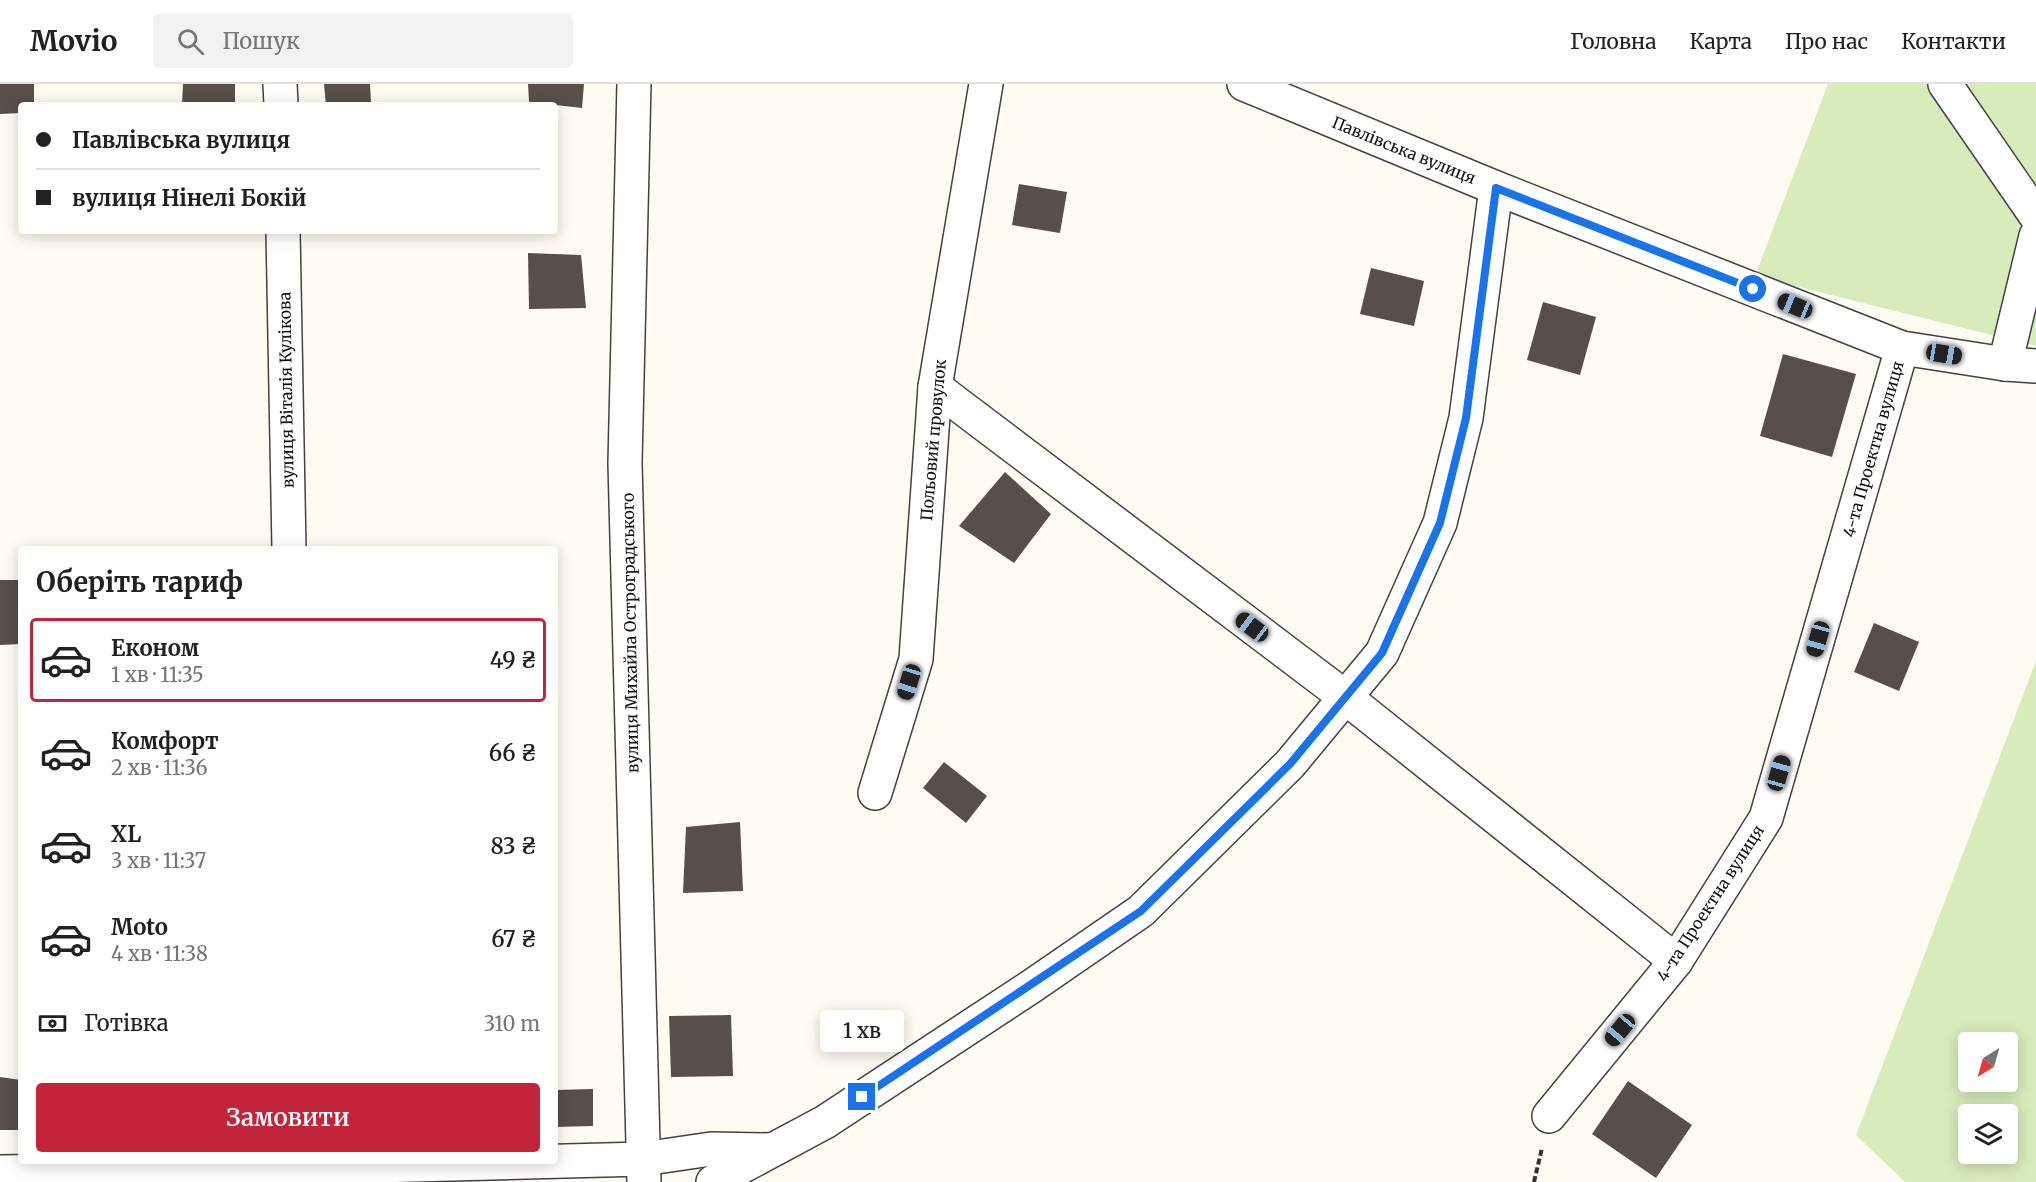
<!DOCTYPE html>
<html lang="uk">
<head>
<meta charset="utf-8">
<style>
  body { margin:0; font-family:Merriweather,serif; background:#f2f2f2; color:#202124; height:100vh; display:flex; flex-direction:column; font-size:22px; white-space:nowrap }
  * { box-sizing:border-box; margin:0 }
  p { font-size:20px; color:#757577 }
  .icon { flex:none; width:33px; height:33px; fill:none; stroke:currentColor; stroke-width:2; stroke-linecap:round; stroke-linejoin:round }
  .map { position:relative; flex:1; overflow:hidden }
  .sheet { position:absolute; left:18px; top:462px; width:540px; height:618px; display:flex; flex-direction:column; background:#fff; border-radius:6px; box-shadow:0 3px 15px #0003 }
  .sheet>* { flex:none }
  .guide { position:absolute; left:18px; top:18px; width:540px; height:132px; border-radius:6px; box-shadow:0 3px 15px #0003; display:grid; align-content:center; height:132px; padding:0 18px; background:#fff }
  .needle { width:39px; rotate:217deg }
  .controls { position:absolute; left:1958px; top:948px; display:grid; gap:12px }
  .controls a { display:grid; place-items:center; width:60px; height:60px; border-radius:6px; background:#fff; box-shadow:0 3px 15px #0003; font-size:30px }
  .end { position:absolute; width:27px; height:27px; margin:-14px; border:8px solid #1a73e8; background:#fff; box-shadow:0 0 0 3px #fff }
  .from { border-radius:50% }
  .bubble { position:absolute; height:42px; border-radius:6px; background:#fff; box-shadow:0 3px 15px #0003; font-size:20px; font-weight:600; line-height:42px; text-align:center }
  .car { position:absolute; width:18px; height:36px; margin:-18px -9px; border-radius:8px; box-shadow:0 0 4px 2px #0007; background:linear-gradient(#222 24%,#8ab4d8 0 40%,#222 0 76%,#8ab4d8 0 86%,#222 0) }
  .guide b { display:flex; align-items:center; gap:21px; height:57px; font-size:22px }
  .guide b+b { border-top:2px solid #e0e0e0 }
  .guide i { width:15px; height:15px; background:#202124 }
  ul { padding:0; list-style:none }
  li { display:flex; align-items:center; gap:18px; height:84px; margin:0 12px 9px; padding:0 6px; border:3px solid transparent; border-radius:6px }
  li div { flex:1 }
  li b { display:block; font-size:22px }
  li em { font-style:normal; font-weight:600 }
  li.on { border-color:#c2243c }
  li>.icon { width:54px; height:54px; stroke-width:1.5 }
  h2 { padding:0 18px; font-size:27px; line-height:72px }
  .pay { display:flex; align-items:center; gap:15px; height:66px; padding:0 18px; font-size:22px }
  .pay p { margin-inline-start:auto }
  .primary-button { display:flex; gap:12px; margin-top:auto; padding:12px 18px }
  .primary-button a { flex:1; height:69px; border-radius:6px; background:#c2243c; color:#fff; font-size:24px; font-weight:600; line-height:69px; text-align:center }
  header { display:flex; align-items:center; gap:36px; box-sizing:border-box; height:84px; padding:0 30px; background:#fff; border-bottom:2px solid #e0e0e0 }
  header strong { font-size:28px }
  nav { display:flex; gap:33px; margin-inline-start:auto; font-size:21px }
  .search { width:420px; height:54px; background:#f2f2f2; display:flex; align-items:center; gap:15px; box-sizing:border-box; padding:0 21px; border-radius:6px; color:#757577; font-size:22px }
  .map>svg:first-child { display:block }
</style>
</head>
<body>
<header>
<strong>Movio</strong>
<div class="search"><svg class="icon" aria-label="search" viewBox="0 0 24 24"><circle cx="10" cy="10" r="6"/><path d="M15 15l6 6"/></svg>Пошук</div>
<nav><a>Головна</a><a>Карта</a><a>Про нас</a><a>Контакти</a></nav>
</header>
<div class="map">
<svg width="2036" height="1098" viewBox="0 0 2036 1098">
  <rect width="100%" height="100%" fill="#fffbf2"/>
  <g fill="#d8ebba" fill-rule="evenodd">
    <path d="M1828,0H2036V262L1755,192Z"/>
    <path d="M2036,577V1098H1905L1856,1051ZM1968,958H2007V998H1968ZM1968,1030H2007V1070H1968Z"/>
  </g>
  <g fill="#584f4b">
    <path d="M0,0H34V21H21V29L0,30Z"/>
    <path d="M183,0H235V21H182Z"/>
    <path d="M324,0H370L371,19L326,21Z"/>
    <path d="M528,0H584L582,24L529,18Z"/>
    <path d="M1019,100L1067,108L1060,149L1012,141Z"/>
    <path d="M528,169L581,171L586,224L529,225Z"/>
    <path d="M1371,184L1424,197L1414,242L1360,230Z"/>
    <path d="M1543,218L1596,233L1580,291L1527,276Z"/>
    <path d="M1783,270L1856,290L1832,373L1760,352Z"/>
    <path d="M1005,388L1051,430L1014,479L959,442Z"/>
    <path d="M0,496H21V560L0,561Z"/>
    <path d="M1874,539L1919,558L1899,607L1854,588Z"/>
    <path d="M944,678L987,712L966,739L923,704Z"/>
    <path d="M740,738L743,807L683,809L686,743Z"/>
    <path d="M731,931L733,992L671,993L669,932Z"/>
    <path d="M0,993L21,996V1046H0Z"/>
    <path d="M1628,997L1692,1041L1656,1094L1592,1050Z"/>
    <path d="M593,1005V1042L555,1043V1006Z"/>
  </g>
  <g fill="none" stroke-linecap="round" stroke-linejoin="round">
    <g stroke="#424242" stroke-width="36">
      <g id="minor">
        <path d="M280,0L281,21"/>
        <path d="M634,0L625,379L644,1098"/>
        <path d="M1244,0L1496,104L1902,264L2005,280L2036,282"/>
        <path d="M1945,0L2036,132"/>
        <path d="M283,147L289,465"/>
        <path d="M2005,280L2036,152"/>
        <path d="M935,303L1345,613L1676,877"/>
        <path d="M875,709L916,575L935,303L986,0"/>
        <path d="M1549,1032L1676,877L1766,734L1902,264"/>
        <path d="M0,1088L300,1084L643,1075L711,1065L771,1066"/>
        <path d="M713,1098L825,1038L1032,902L1141,827L1290,680L1382,569L1440,439L1466,334L1496,104"/>
      </g>
    </g>
    <path stroke="#313131" stroke-width="4" stroke-dasharray="6 3" stroke-linecap="butt" d="M1534,1098L1542,1064"/>
    <use href="#minor" stroke="#fff" stroke-width="33"/>
  </g>
  <g fill="none" stroke-linecap="round" stroke-linejoin="round">
    <path stroke="#1a73e8" stroke-width="8" d="M862,1013L1141,827L1290,680L1382,569L1440,439L1466,334L1496,104L1753,205"/>
  </g>
  <g text-anchor="middle" dominant-baseline="central" stroke-width="6" stroke-linejoin="round" paint-order="stroke">
    <g font-size="16" fill="#0f0f0f" stroke="#fff">
      <text transform="translate(1404 66) rotate(22)">Павлівська вулиця</text>
      <text transform="translate(286 306) rotate(-91)">вулиця Віталія Кулікова</text>
      <text transform="translate(933 356) rotate(-85)">Польовий провулок</text>
      <text transform="translate(1873 365) rotate(-74)">4-та Проектна вулиця</text>
      <text transform="translate(630 549) rotate(-91)">вулиця Михайла Остроградського</text>
      <text transform="translate(1710 819) rotate(-57)">4-та Проектна вулиця</text>
    </g>
  </g>
</svg>
<div class="controls">
<a><svg class="needle" viewBox="-14 -14 28 28"><path d="M0-13l5 13h-10z" fill="#e53935"/><path d="M0 13l5-13h-10z" fill="#757577"/></svg></a>
<a><svg class="icon" aria-label="layers" viewBox="0 0 24 24"><path d="M12 4l9 5-9 5-9-5zM3 14l9 5 9-5"/></svg></a>
</div>
<i class="end from" style="left:1753px;top:205px"></i>
<i class="end" style="left:862px;top:1013px"></i>
<div class="bubble" style="left:820px;top:926px;width:84px">1 хв</div>
<i class="car" style="left:1795px;top:222px;rotate:292deg"></i>
<i class="car" style="left:1944px;top:270px;rotate:99deg"></i>
<i class="car" style="left:1252px;top:543px;rotate:307deg"></i>
<i class="car" style="left:1818px;top:555px;rotate:196deg"></i>
<i class="car" style="left:909px;top:598px;rotate:197deg"></i>
<i class="car" style="left:1779px;top:689px;rotate:16deg"></i>
<i class="car" style="left:1620px;top:946px;rotate:220deg"></i>
<div class="guide">
<b><i class="from"></i>Павлівська вулиця</b>
<b><i></i>вулиця Нінелі Бокій</b>
</div>
<section class="sheet">
<h2>Оберіть тариф</h2>
<ul>
<li class="on"><svg class="icon" aria-label="car" viewBox="0 0 24 24"><path d="M5 17H2v-5l4-1 3-4h7l3 4 3 1v5h-3M9 17h6M6 11h13"/><circle cx="7" cy="17" r="2"/><circle cx="17" cy="17" r="2"/></svg><div><b>Економ</b><p>1 хв · 11:35</p></div><em>49 ₴</em></li>
<li><svg class="icon" aria-label="car" viewBox="0 0 24 24"><path d="M5 17H2v-5l4-1 3-4h7l3 4 3 1v5h-3M9 17h6M6 11h13"/><circle cx="7" cy="17" r="2"/><circle cx="17" cy="17" r="2"/></svg><div><b>Комфорт</b><p>2 хв · 11:36</p></div><em>66 ₴</em></li>
<li><svg class="icon" aria-label="car" viewBox="0 0 24 24"><path d="M5 17H2v-5l4-1 3-4h7l3 4 3 1v5h-3M9 17h6M6 11h13"/><circle cx="7" cy="17" r="2"/><circle cx="17" cy="17" r="2"/></svg><div><b>XL</b><p>3 хв · 11:37</p></div><em>83 ₴</em></li>
<li><svg class="icon" aria-label="car" viewBox="0 0 24 24"><path d="M5 17H2v-5l4-1 3-4h7l3 4 3 1v5h-3M9 17h6M6 11h13"/><circle cx="7" cy="17" r="2"/><circle cx="17" cy="17" r="2"/></svg><div><b>Moto</b><p>4 хв · 11:38</p></div><em>67 ₴</em></li>
</ul>
<div class="pay"><svg class="icon" aria-label="cash" viewBox="0 0 24 24"><path d="M3 7h18v10H3z"/><circle cx="12" cy="12" r="2"/></svg>Готівка<p>310 m</p></div>
<div class="primary-button"><a>Замовити</a></div>
</section>
</div>
</body>
</html>
